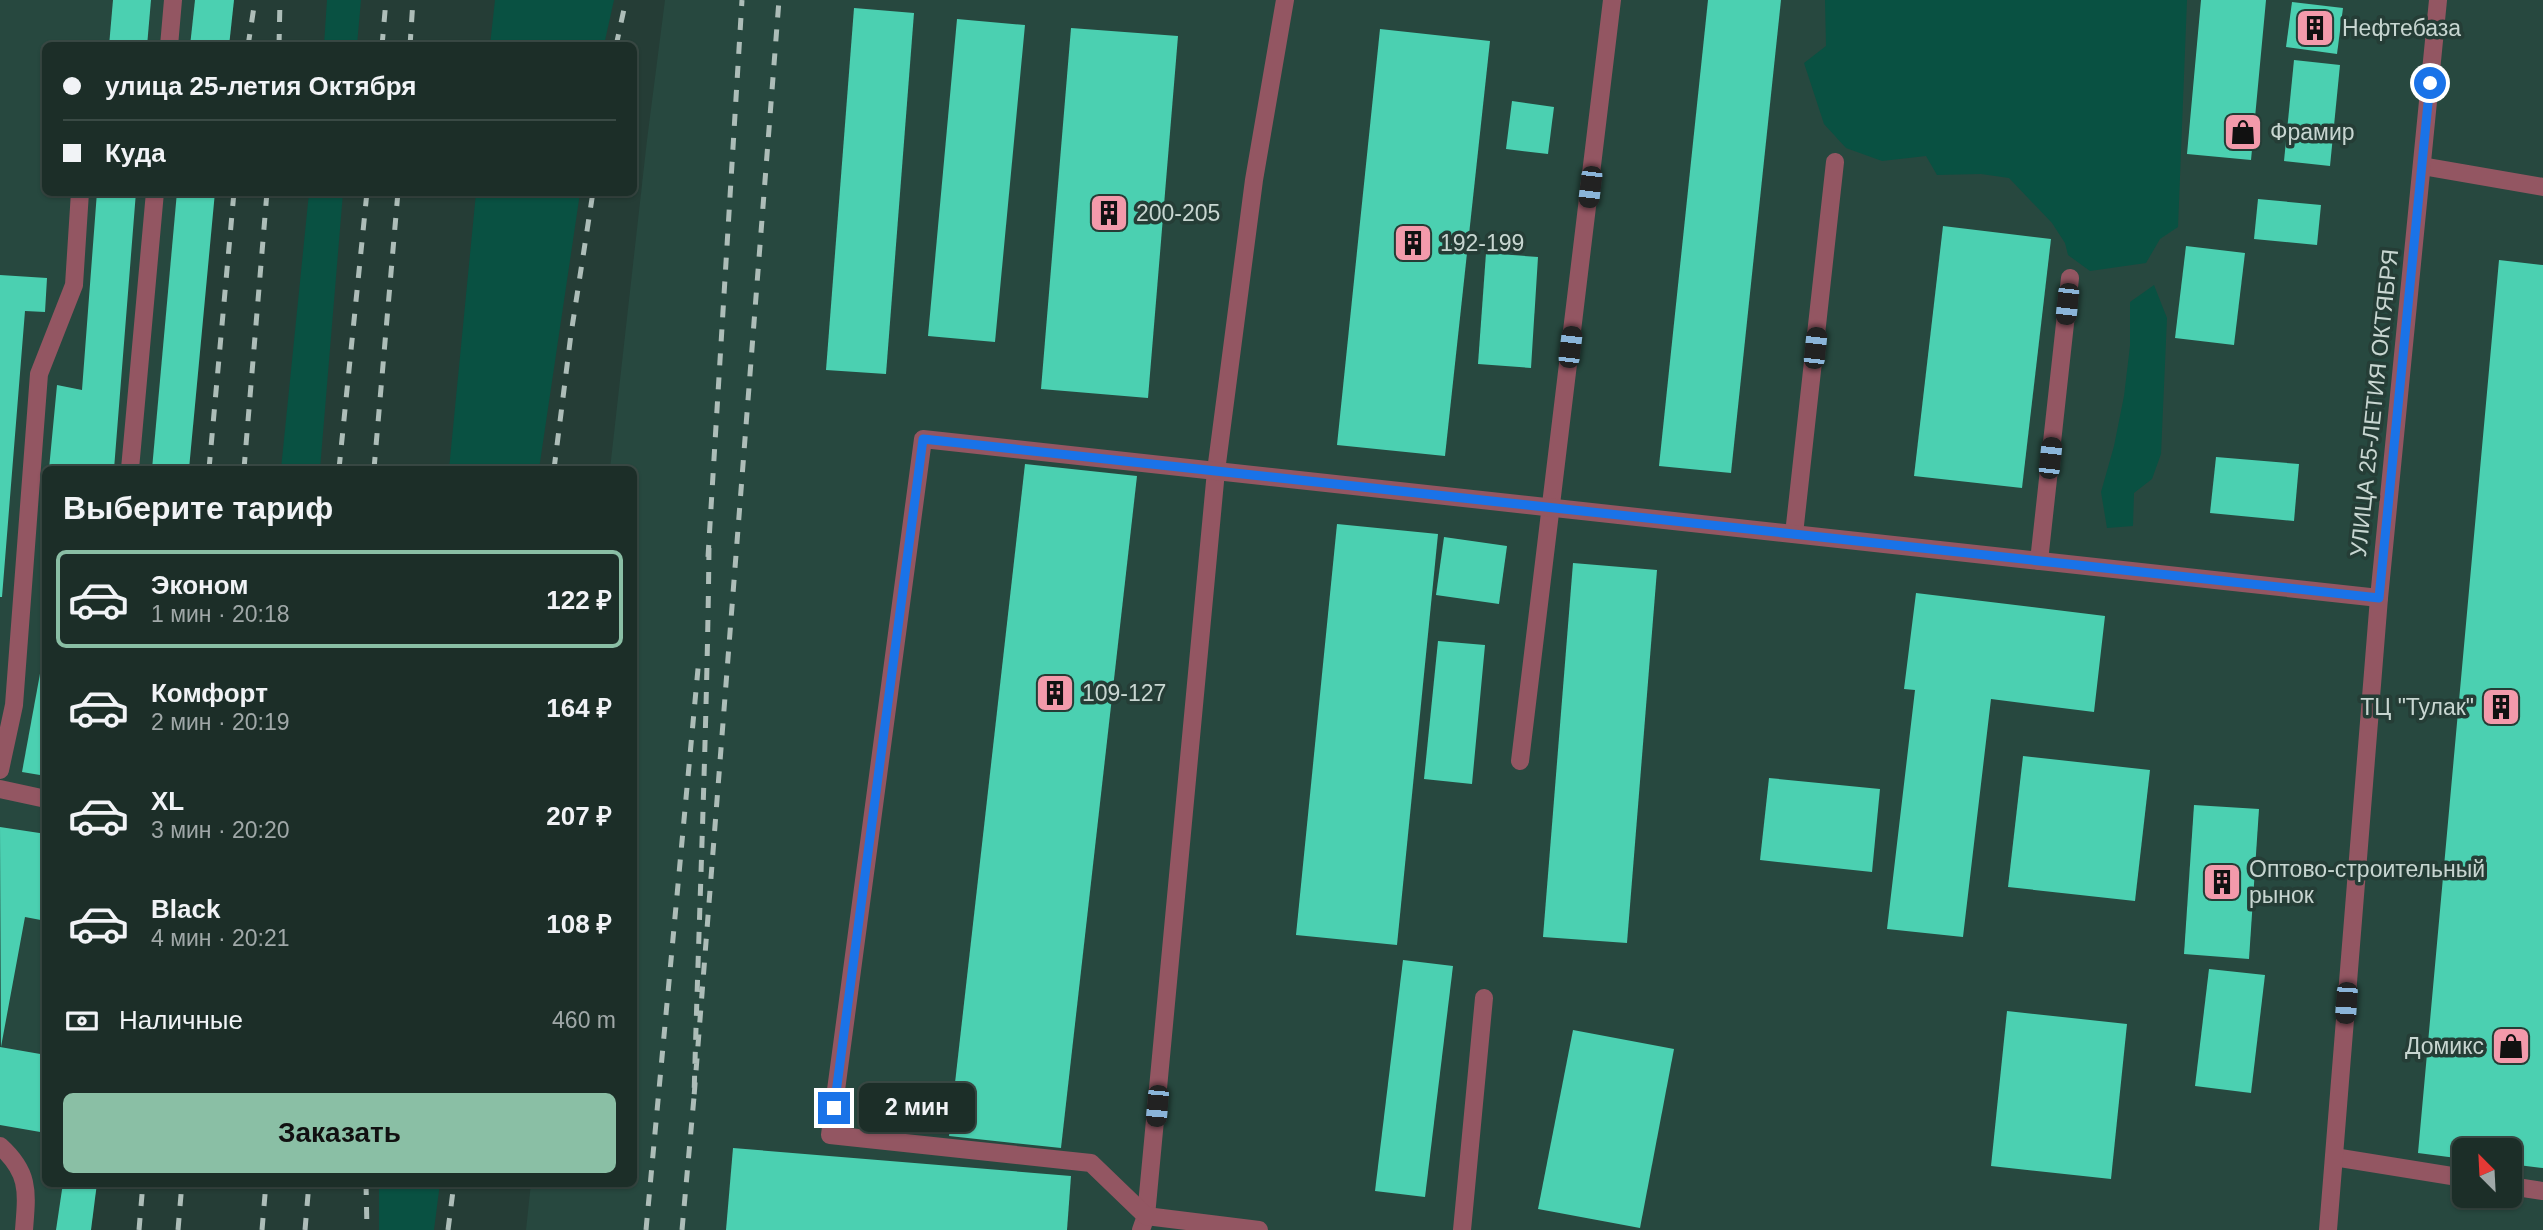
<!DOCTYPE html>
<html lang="ru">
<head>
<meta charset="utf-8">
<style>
  body { margin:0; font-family:Arial,sans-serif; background:#293a34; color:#f1f3f6; height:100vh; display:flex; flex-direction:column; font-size:26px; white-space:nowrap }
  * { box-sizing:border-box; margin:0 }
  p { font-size:23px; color:#a0a8a8 }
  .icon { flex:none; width:38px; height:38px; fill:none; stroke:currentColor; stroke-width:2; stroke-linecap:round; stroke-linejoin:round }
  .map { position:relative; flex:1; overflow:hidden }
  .drawer { position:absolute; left:42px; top:466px; width:595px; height:721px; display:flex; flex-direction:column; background:#1c2e28; border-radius:10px; box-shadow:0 2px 5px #0004,0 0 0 2px #3a4a45 }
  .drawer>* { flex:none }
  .hud { position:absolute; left:42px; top:42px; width:595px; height:154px; border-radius:10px; box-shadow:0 2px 5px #0004,0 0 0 2px #3a4a45; display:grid; align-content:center; height:154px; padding:0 21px; background:#1c2e28 }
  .needle { width:46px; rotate:336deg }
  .controls { position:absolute; left:2452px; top:1138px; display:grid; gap:14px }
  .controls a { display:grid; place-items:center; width:70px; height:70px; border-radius:10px; background:#1c2e28; box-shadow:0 2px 5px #0004,0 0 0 2px #3a4a45; font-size:35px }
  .end { position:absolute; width:32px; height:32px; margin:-16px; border:9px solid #1a73e8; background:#fff; box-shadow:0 0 0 4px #fff }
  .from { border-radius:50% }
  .bubble { position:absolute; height:49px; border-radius:10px; background:#1c2e28; box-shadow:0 2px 5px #0004,0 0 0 2px #3a4a45; font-size:23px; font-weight:600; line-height:49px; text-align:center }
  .car { position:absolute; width:21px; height:42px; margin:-21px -10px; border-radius:9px; box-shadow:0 0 5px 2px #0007; background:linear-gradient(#222 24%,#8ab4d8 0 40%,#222 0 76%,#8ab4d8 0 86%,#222 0) }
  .hud b { display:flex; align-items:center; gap:24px; height:66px; font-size:26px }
  .hud b+b { border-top:2px solid #3a4a45 }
  .hud i { width:18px; height:18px; background:#f1f3f6 }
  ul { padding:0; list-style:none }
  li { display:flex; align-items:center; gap:21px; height:98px; margin:0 14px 10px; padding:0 7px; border:4px solid transparent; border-radius:10px }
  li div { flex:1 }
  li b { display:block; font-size:26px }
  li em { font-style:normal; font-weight:600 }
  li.current { border-color:#8abfa5 }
  li>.icon { width:63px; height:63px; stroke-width:1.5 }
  h2 { padding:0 21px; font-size:32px; line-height:84px }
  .pay { display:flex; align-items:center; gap:18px; height:77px; padding:0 21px; font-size:26px }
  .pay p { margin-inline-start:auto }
  .button { display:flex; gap:14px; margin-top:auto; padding:14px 21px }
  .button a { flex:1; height:80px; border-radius:10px; background:#8abfa5; color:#111; font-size:28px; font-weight:600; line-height:80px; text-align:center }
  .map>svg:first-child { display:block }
</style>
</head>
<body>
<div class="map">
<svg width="2543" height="1230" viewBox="0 0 2543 1230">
  <rect width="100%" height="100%" fill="#253d36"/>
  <g fill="#27483f" fill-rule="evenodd">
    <path d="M0,0H234L229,45L46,46V192L215,193L189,469H46V1183H97L91,1230H0Z"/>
    <path d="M665,0H2543V1230H526L531,1183H634V469H610L647,140ZM2464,1150H2510V1195H2464Z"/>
  </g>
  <g fill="#095142">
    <path d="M327,0H361L357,45H324Z"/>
    <path d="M495,0H614L604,45H490Z"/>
    <path d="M1825,0H2187L2178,227L2160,239L2146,263L2090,271L2068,255L2065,243L2052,223L2009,178L1981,174L1937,175L1926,156L1882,161L1846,148L1824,124L1804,63L1826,46Z"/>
    <path d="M309,193H343L320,469H281Z"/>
    <path d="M476,193H580L539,469H449Z"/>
    <path d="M2154,285L2167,318L2161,454L2152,479L2134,493L2133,526L2107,528L2101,492L2114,446L2124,396L2130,346V302Z"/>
    <path d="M379,1183H440L434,1230H379Z"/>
  </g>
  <g fill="#4bd0b1">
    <path d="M113,0H151L147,46H109Z"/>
    <path d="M195,0H234L229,46H190Z"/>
    <path d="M1708,0H1781L1731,473L1659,466Z"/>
    <path d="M2201,0H2266L2251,160L2187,154Z"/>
    <path d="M2292,2L2343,8L2337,54L2286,47Z"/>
    <path d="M854,8L914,13L886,374L826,370Z"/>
    <path d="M957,19L1025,25L995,342L928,336Z"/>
    <path d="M1071,28L1178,36L1148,398L1041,389Z"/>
    <path d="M1380,29L1490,41L1445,456L1337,445Z"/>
    <path d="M2294,60L2340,65L2330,166L2284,161Z"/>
    <path d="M1512,101L1554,107L1548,154L1506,149Z"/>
    <path d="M97,192H136L114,469H49L57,385L82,390Z"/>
    <path d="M177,192H215L189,469H152Z"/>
    <path d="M2258,199L2321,205L2317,245L2254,239Z"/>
    <path d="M1943,226L2051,239L2022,488L1914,476Z"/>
    <path d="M2186,246L2245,253L2234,345L2175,338Z"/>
    <path d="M1486,253L1538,257L1531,368L1478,364Z"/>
    <path d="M2499,260L2543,265V1168L2510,1164V1150H2464V1159L2418,1153Z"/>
    <path d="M0,275L47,278L45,312L25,311L2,597H0Z"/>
    <path d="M2216,457L2299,464L2294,521L2210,513Z"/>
    <path d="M1025,464L1137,476L1061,1148L949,1136Z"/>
    <path d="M1337,524L1438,534L1397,945L1296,935Z"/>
    <path d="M1444,537L1507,546L1499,604L1436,595Z"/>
    <path d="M1573,563L1657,570L1627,943L1543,937Z"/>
    <path d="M1916,593L2105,616L2094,712L1991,699L1963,937L1887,929L1915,690L1904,689Z"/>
    <path d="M1438,641L1485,645L1472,784L1424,779Z"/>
    <path d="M44,652H46V776L22,772Z"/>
    <path d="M2023,756L2150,770L2135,901L2008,887Z"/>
    <path d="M1769,778L1880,789L1872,872L1760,860Z"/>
    <path d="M2194,805L2259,809L2249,959L2184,954Z"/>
    <path d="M0,827L46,834V921L25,917L1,1047Z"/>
    <path d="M1403,960L1453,966L1425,1197L1375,1191Z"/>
    <path d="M2209,969L2265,975L2251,1093L2195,1086Z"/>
    <path d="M2007,1011L2127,1024L2111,1179L1991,1166Z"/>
    <path d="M1573,1030L1674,1049L1640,1228L1538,1209Z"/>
    <path d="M0,1047L46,1055V1133L0,1125Z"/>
    <path d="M733,1148L1071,1176L1067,1230H726Z"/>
    <path d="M63,1183H97L91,1230H56Z"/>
  </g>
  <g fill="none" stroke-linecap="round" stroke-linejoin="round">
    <g stroke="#935662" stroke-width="18">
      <path d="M169,46L173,0"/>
      <path d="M2422,166L2543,187"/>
      <path d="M130,469L155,192"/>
      <path d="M1794,534L1835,162"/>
      <path d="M2039,561L2070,278"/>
      <path d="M1520,761L1612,0"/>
      <path d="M0,770L14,705L39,374L74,285L80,192"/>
      <path d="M0,789L46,799"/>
      <path d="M0,1146C30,1173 27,1192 24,1230"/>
      <path d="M2334,1157L2464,1178"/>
      <path d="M2510,1186L2543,1191"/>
      <path d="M1141,1230L1146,1216L1216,471L1254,180L1285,0"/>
      <path d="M1259,1230L1146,1216L1091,1163L830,1135L923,439L2379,598"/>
      <path d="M1462,1230L1484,998"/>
    </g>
    <path stroke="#935662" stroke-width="18" d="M2328,1230L2379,598L2438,0"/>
    <g stroke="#adbdb8" stroke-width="5" stroke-dasharray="12 12" stroke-linecap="butt">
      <path d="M248,46L255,0"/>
      <path d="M279,46L280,0"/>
      <path d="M382,46L386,0"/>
      <path d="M410,46L413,0"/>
      <path d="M616,46L626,0"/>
      <path d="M209,469L234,192"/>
      <path d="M244,469L267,192"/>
      <path d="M339,469L367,192"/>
      <path d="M374,469L398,192"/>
      <path d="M554,469L571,334L593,192"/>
      <path d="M709,548C707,731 699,914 694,1097L779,0"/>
      <path d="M708,557L742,0"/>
      <path d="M366,1183L367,1230"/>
      <path d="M139,1230L143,1183"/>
      <path d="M178,1230L182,1183"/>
      <path d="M262,1230L266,1183"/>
      <path d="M305,1230L309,1183"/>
      <path d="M448,1230L454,1183"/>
      <path d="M646,1230L699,658"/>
      <path d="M682,1230L694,1097"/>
    </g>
  </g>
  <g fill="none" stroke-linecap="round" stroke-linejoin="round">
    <path stroke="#1a73e8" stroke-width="9" d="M834,1108L923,439L2379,598L2430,83"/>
  </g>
  <defs>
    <g id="building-square" transform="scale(2.0125)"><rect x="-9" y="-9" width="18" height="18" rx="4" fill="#f39aab" stroke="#253d36"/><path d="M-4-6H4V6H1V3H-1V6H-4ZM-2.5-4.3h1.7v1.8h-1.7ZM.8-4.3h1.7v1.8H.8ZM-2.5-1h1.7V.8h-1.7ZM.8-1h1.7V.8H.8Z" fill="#111"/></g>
    <g id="shop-square" transform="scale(2.0125)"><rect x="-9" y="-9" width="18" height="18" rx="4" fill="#f39aab" stroke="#253d36"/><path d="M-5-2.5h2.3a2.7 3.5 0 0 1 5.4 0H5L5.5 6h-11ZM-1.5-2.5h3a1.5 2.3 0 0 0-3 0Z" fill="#111"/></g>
  </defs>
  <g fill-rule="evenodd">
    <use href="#building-square" x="2315" y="28"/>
    <use href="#shop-square" x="2243" y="132"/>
    <use href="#building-square" x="1109" y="213"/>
    <use href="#building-square" x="1413" y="243"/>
    <use href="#building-square" x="1055" y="693"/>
    <use href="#building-square" x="2501" y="707"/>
    <use href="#building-square" x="2222" y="882"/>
    <use href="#shop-square" x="2511" y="1046"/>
  </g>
  <g text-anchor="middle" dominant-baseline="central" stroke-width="7" stroke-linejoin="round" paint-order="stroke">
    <g font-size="23" fill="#c8d6d1" stroke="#253d36" text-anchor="start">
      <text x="2342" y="28">Нефтебаза</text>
      <text x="2270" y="132">Фрамир</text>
      <text x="1136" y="213">200-205</text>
      <text x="1440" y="243">192-199</text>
      <text x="1082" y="693">109-127</text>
      <text x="2474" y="707" text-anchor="end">ТЦ "Тулак"</text>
      <text x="2249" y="869">Оптово-строительный<tspan x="2249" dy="26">рынок</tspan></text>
      <text x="2484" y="1046" text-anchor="end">Домикс</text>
    </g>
    <g font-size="23" fill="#c8d6d1" stroke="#253d36">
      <text transform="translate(2374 403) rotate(-84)">УЛИЦА 25-ЛЕТИЯ ОКТЯБРЯ</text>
    </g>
  </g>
</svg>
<div class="controls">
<a><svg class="needle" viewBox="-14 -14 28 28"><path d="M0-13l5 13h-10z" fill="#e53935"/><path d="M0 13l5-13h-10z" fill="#a0a8a8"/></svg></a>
</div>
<i class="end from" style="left:2430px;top:83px"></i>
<i class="end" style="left:834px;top:1108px"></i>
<div class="bubble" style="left:859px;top:1083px;width:116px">2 мин</div>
<i class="car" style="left:1590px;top:187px;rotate:187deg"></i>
<i class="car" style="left:2067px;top:304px;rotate:186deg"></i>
<i class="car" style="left:1570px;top:347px;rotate:7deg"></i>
<i class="car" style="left:1815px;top:348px;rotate:6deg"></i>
<i class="car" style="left:2050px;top:458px;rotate:6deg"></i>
<i class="car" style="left:2346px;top:1003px;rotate:184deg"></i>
<i class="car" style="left:1157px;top:1106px;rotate:185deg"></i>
<div class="hud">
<b><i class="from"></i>улица 25-летия Октября</b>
<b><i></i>Куда</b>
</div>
<section class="drawer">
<h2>Выберите тариф</h2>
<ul>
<li class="current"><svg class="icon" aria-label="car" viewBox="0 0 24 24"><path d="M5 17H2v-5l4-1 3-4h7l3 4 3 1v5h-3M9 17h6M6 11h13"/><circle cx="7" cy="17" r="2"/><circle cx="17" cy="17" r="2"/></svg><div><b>Эконом</b><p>1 мин · 20:18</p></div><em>122 ₽</em></li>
<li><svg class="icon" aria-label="car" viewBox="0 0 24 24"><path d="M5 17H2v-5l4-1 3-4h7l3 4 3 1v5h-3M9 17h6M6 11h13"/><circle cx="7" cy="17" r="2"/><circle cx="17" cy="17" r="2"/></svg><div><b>Комфорт</b><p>2 мин · 20:19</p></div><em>164 ₽</em></li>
<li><svg class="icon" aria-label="car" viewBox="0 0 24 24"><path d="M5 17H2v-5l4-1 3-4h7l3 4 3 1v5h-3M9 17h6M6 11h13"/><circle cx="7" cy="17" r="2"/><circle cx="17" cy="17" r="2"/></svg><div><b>XL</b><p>3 мин · 20:20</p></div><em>207 ₽</em></li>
<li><svg class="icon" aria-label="car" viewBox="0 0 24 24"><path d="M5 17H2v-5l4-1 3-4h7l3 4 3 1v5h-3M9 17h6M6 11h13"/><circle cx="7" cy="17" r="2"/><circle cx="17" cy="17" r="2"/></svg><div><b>Black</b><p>4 мин · 20:21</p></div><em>108 ₽</em></li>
</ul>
<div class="pay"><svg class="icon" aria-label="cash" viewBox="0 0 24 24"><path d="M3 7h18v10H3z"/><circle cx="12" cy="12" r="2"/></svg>Наличные<p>460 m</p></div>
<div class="button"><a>Заказать</a></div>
</section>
</div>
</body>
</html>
